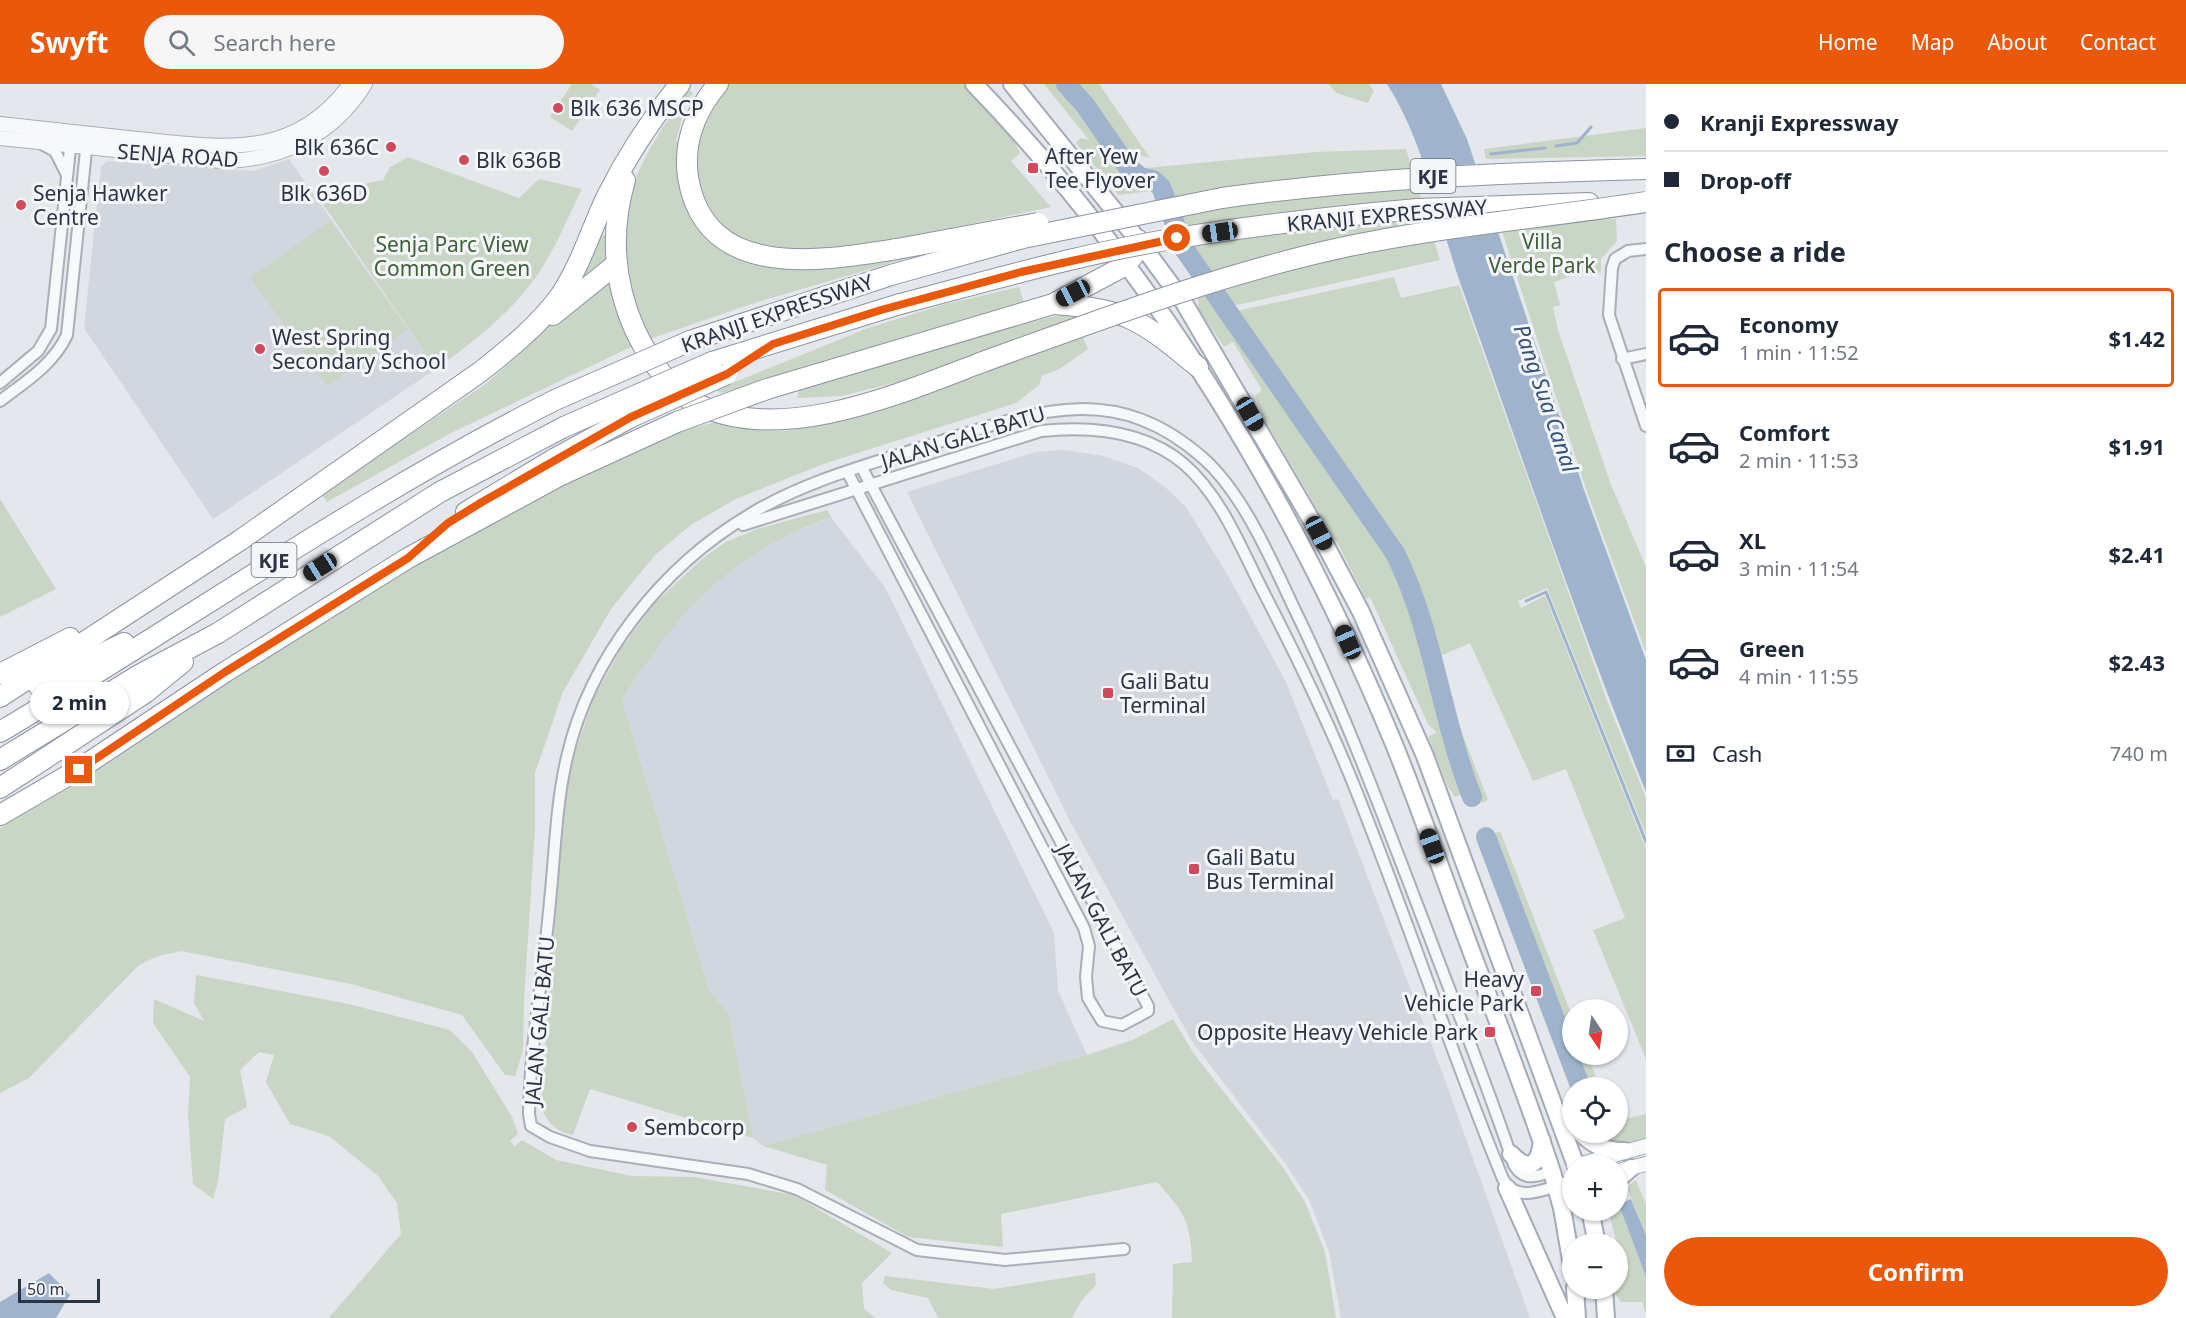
<!DOCTYPE html>
<html lang="en">
<head>
<meta charset="utf-8">
<style>
  body { margin:0; font-family:"Noto Sans",sans-serif; background:#f6f6f7; color:#1f2937; height:100vh; display:flex; flex-direction:column; font-size:22px; white-space:nowrap }
  * { box-sizing:border-box; margin:0 }
  p { font-size:20px; color:#747a83 }
  .icon { flex:none; width:33px; height:33px; fill:none; stroke:currentColor; stroke-width:2; stroke-linecap:round; stroke-linejoin:round }
  .map { position:relative; flex:1; overflow:hidden }
  .side { display:flex; flex-direction:column; background:#fff; width:540px }
  .side>* { flex:none }
  .top-card { display:grid; align-content:center; height:132px; padding:0 18px; background:#fff }
  .needle { width:39px; rotate:167deg }
  .fabs { position:absolute; left:1562px; top:915px; display:grid; gap:12px }
  .fabs a { display:grid; place-items:center; width:66px; height:66px; border-radius:50%; background:#fff; box-shadow:0 2px 4px #0004; font-size:30px }
  .scale { position:absolute; left:18px; bottom:15px; width:82px; box-sizing:border-box; padding-left:6px; border:3px solid #2b3445; border-top:0; font-size:16px; line-height:21px; white-space:nowrap; color:#2b3445; -webkit-text-stroke:4px #f4f6f9; paint-order:stroke }
  .end { position:absolute; width:27px; height:27px; margin:-14px; border:8px solid #ea580c; background:#fff; box-shadow:0 0 0 3px #fff }
  .from { border-radius:50% }
  .bubble { position:absolute; height:42px; border-radius:21px; background:#fff; box-shadow:0 2px 4px #0004; font-size:20px; font-weight:700; line-height:42px; text-align:center }
  .car { position:absolute; width:18px; height:36px; margin:-18px -9px; border-radius:8px; box-shadow:0 0 4px 2px #0007; background:linear-gradient(#222 24%,#8ab4d8 0 40%,#222 0 76%,#8ab4d8 0 86%,#222 0) }
  .top-card b { display:flex; align-items:center; gap:21px; height:57px; font-size:22px }
  .top-card b+b { border-top:2px solid #e0e1e3 }
  .top-card i { width:15px; height:15px; background:#1f2937 }
  ul { padding:0; list-style:none }
  li { display:flex; align-items:center; gap:18px; height:99px; margin:0 12px 9px; padding:0 6px; border:3px solid transparent; border-radius:6px }
  li div { flex:1 }
  li b { display:block; font-size:22px }
  li em { font-style:normal; font-weight:700 }
  li.active { border-color:#ea580c }
  li>.icon { width:54px; height:54px; stroke-width:1.5 }
  h2 { padding:0 18px; font-size:27px; line-height:72px }
  .pay { display:flex; align-items:center; gap:15px; height:66px; padding:0 18px; font-size:22px }
  .pay p { margin-inline-start:auto }
  .primary-button { display:flex; gap:12px; margin-top:auto; padding:12px 18px }
  .primary-button a { flex:1; height:69px; border-radius:36px; background:#ea580c; color:#fff; font-size:24px; font-weight:700; line-height:69px; text-align:center }
  header { display:flex; align-items:center; gap:36px; box-sizing:border-box; height:84px; padding:0 30px; background:#ea580c; color:#fff }
  header strong { font-size:28px }
  nav { display:flex; gap:33px; margin-inline-start:auto; font-size:21px }
  .search { width:420px; height:54px; background:#f6f6f7; display:flex; align-items:center; gap:15px; box-sizing:border-box; padding:0 21px; border-radius:33px; color:#747a83; font-size:22px }
  main { display:flex; flex:1; min-height:0 }
  .map>svg:first-child { display:block }
</style>
</head>
<body>
<header>
<strong>Swyft</strong>
<div class="search"><svg class="icon" aria-label="search" viewBox="0 0 24 24"><circle cx="10" cy="10" r="6"/><path d="M15 15l6 6"/></svg>Search here</div>
<nav><a>Home</a><a>Map</a><a>About</a><a>Contact</a></nav>
</header>
<main>
<div class="map">
<svg width="1646" height="1234" viewBox="0 0 1646 1234">
  <rect width="100%" height="100%" fill="#e4e7ec"/>
  <g fill="#d2d6de">
    <path d="M289,75L436,285L213,435L84,244L101,82L108,77L253,87Z"/>
    <path d="M1065,366L1103,372L1138,384L1166,404L1186,423L1230,495L1285,596L1333,716L1338,715L1445,996L1530,1234H1341L1329,1167L1309,1116L1285,1079L1191,956L1070,737L907,408L1036,368Z"/>
    <path d="M831,433L886,505L1054,849L1058,907L1087,971L763,1062L753,1054L728,929L709,906L622,616L651,569L678,535L712,501L747,474L777,455Z"/>
  </g>
  <g fill="#c9d6c5">
    <path d="M572,0H591L600,6L572,47L550,33Z"/>
    <path d="M725,0H964L1012,52L1020,69L1011,77L1051,123L904,154L918,171L751,220L647,256C639,242 636,225 631,209C609,126 641,71 689,6L693,9L685,22L676,57L693,61L696,48Z"/>
    <path d="M1044,0H1062L1131,94L1159,106L1118,111L1076,59L1080,54L1089,56Z"/>
    <path d="M1077,0H1099L1150,74L1129,68Z"/>
    <path d="M1329,0H1369L1374,7L1368,19L1336,9Z"/>
    <path d="M1646,44V72L1486,75L1484,65Z"/>
    <path d="M1406,65L1440,176L1232,222C1219,204 1202,185 1192,165C1177,134 1183,99 1146,84L1315,68Z"/>
    <path d="M408,73L519,114L539,95L582,105C569,131 558,159 542,184C515,226 476,256 436,285L316,110L383,96L390,83Z"/>
    <path d="M1616,135L1617,157L1601,175V189L1583,188L1554,198L1560,221L1553,223L1558,246L1610,398L1646,483V569L1586,405L1500,141Z"/>
    <path d="M331,137L408,245L327,302L250,193Z"/>
    <path d="M602,150L608,152L633,262L449,350L327,418L321,410L487,299L525,265L560,228L578,200Z"/>
    <path d="M1394,193L1401,214L1459,201L1606,614L1646,714V751L1547,504L1518,517L1521,524L1545,512L1646,765V975L1593,846L1625,834L1566,685L1533,697L1470,559L1438,573L1462,649L1488,716L1482,719L1479,712L1477,713L1458,662L1417,497L1399,457L1236,227Z"/>
    <path d="M1019,203L1024,219L952,244L722,309L715,306L868,244L946,220Z"/>
    <path d="M1208,207L1375,444L1406,501L1448,664L1465,709L1455,713L1448,703L1428,652L1437,649L1428,640L1370,513L1366,515L1339,462L1264,335L1255,312L1262,306L1233,258L1224,263L1199,226L1197,210Z"/>
    <path d="M1070,229L1079,232L898,298L841,312L797,314L800,302L1017,240Z"/>
    <path d="M1082,251L1088,265L1061,284L1042,292L1039,301L1016,319L826,379L736,415L692,440L655,471L611,525L563,608L535,689V745L524,916L523,967L515,992L505,991L462,931L351,900L181,867L158,872L139,881L29,994L0,1009V744L291,556L480,442L569,393L675,348L720,337L755,346L785,347L847,336L906,317Z"/>
    <path d="M0,415L56,505L0,533Z"/>
    <path d="M827,426L831,433C731,469 677,527 622,616L709,906L728,929L753,1054L590,1005L573,1051C555,1047 549,1040 541,1024L563,724L574,671L594,613L621,565L653,521L703,474L726,458L757,445Z"/>
    <path d="M1500,747L1572,932V966L1491,751Z"/>
    <path d="M196,891L349,920L450,946L472,968L512,1033L518,1050L510,1057L515,1062L522,1056L556,1076L632,1092L694,1093L794,1111L892,1169L862,1199L864,1225L875,1234H329L401,1150L397,1119L378,1092L329,1052L290,1040L266,998L274,971L259,968L240,986L247,1023L225,1035L218,1098L213,1115L193,1100L188,1032L190,993L153,939L154,915L204,937L194,919Z"/>
    <path d="M1173,935L1194,970L1282,1082L1305,1118L1325,1168L1336,1234H1172L1173,1180L1192,1178C1190,1137 1185,1129 1157,1098L1001,1130L1003,1163L908,1153L825,1106L827,1081L763,1062L1087,971L1133,956Z"/>
    <path d="M1574,971H1587L1600,1003H1586Z"/>
    <path d="M1646,1030V1056L1626,1062L1598,1059L1604,1049L1617,1048V1037Z"/>
    <path d="M1636,1096L1646,1121V1151L1628,1106L1629,1101Z"/>
    <path d="M1619,1121L1646,1193V1231L1642,1218H1621L1615,1210L1617,1160L1610,1133Z"/>
    <path d="M1095,1189L1096,1201L1081,1217L1072,1234H938L928,1214L891,1206L883,1199L885,1192L994,1205Z"/>
  </g>
  <g fill="#9fb4cc">
    <path d="M1387,0H1441L1467,55L1584,406L1646,576V708C1579,542 1522,373 1462,204C1438,137 1426,61 1387,0Z"/>
    <path d="M1631,1115L1646,1151V1193L1619,1121Z"/>
    <path d="M49,1189L70,1211L56,1234H0V1218Z"/>
  </g>
  <path fill="#e4e7ec" d="M1478,80L1499,141L1440,150L1421,83Z"/>
  <g fill="none" stroke-linecap="round" stroke-linejoin="round">
    <g stroke="#9fb4cc" stroke-width="3">
      <path d="M1556,62L1577,59L1591,43"/>
      <path d="M1491,70L1545,64"/>
      <path d="M1526,517L1546,508L1646,758"/>
    </g>
    <g stroke="#9fb4cc" stroke-width="20">
      <path d="M1066,0L1085,21L1127,82L1140,93L1153,96L1161,103L1185,166L1395,469C1433,545 1441,634 1472,713"/>
      <path d="M1486,753L1581,1004"/>
    </g>
    <g stroke="#a9aeb7" stroke-width="14">
      <g id="minor">
        <path d="M42,60L55,67L67,91"/>
        <path d="M1646,165L1628,167L1615,175L1612,184L1609,231L1646,342"/>
        <path d="M1622,275L1646,270"/>
        <path d="M0,299L38,267L51,245L71,55"/>
        <path d="M0,317C25,298 53,281 67,251L87,57"/>
        <path d="M848,389L1084,844L1089,862L1086,893L1088,914L1102,937L1122,941L1148,927V922L862,384"/>
        <path d="M743,441L1041,347C1090,342 1145,347 1184,380C1223,414 1242,467 1265,511C1297,573 1327,635 1353,699C1406,830 1449,964 1503,1095C1515,1117 1537,1108 1557,1102"/>
        <path d="M1124,1165L1005,1176L917,1166L797,1105L748,1090L590,1067L550,1053L531,1042L529,1030C530,959 544,888 550,817C555,769 556,720 567,673C590,573 662,483 749,431C809,394 882,377 948,355C1043,324 1119,300 1203,374C1242,408 1271,475 1293,522C1346,630 1387,742 1430,854C1458,929 1489,1005 1514,1081C1524,1098 1536,1092 1552,1088"/>
      </g>
    </g>
    <g stroke="#a9aeb7" stroke-width="16">
      <g id="tertiary">
        <path d="M0,40C46,45 91,50 137,55C220,63 294,78 350,0"/>
        <path d="M0,54L220,77C280,77 333,52 365,0"/>
        <path d="M1574,1082L1646,1062"/>
        <path d="M1622,1086L1646,1080"/>
        <path d="M1557,1102L1572,1099"/>
      </g>
    </g>
    <g stroke="#a3abb8" stroke-width="20">
      <g id="primary">
        <path d="M974,0C1156,188 1294,419 1394,660C1420,724 1442,789 1466,853C1495,931 1526,1009 1552,1088L1562,1124L1572,1182"/>
        <path d="M1012,0L1138,156L1183,217L1319,449L1361,528L1425,672L1576,1082"/>
        <path d="M1580,1048C1594,1062 1605,1067 1625,1067"/>
        <path d="M1511,1070C1529,1089 1539,1081 1542,1057"/>
        <path d="M1617,1096L1631,1084"/>
        <path d="M1507,1104L1565,1234"/>
        <path d="M1590,1126L1597,1160"/>
        <path d="M1575,1204L1577,1234"/>
        <path d="M1604,1204L1606,1234"/>
      </g>
    </g>
    <g stroke="#8b94a3" stroke-width="22">
      <g id="motorway">
        <path d="M718,0C696,26 683,58 688,93C705,198 821,177 897,165"/>
        <path d="M625,96C610,148 613,197 635,246C648,274 670,307 699,321C783,361 901,309 980,279"/>
        <path d="M1222,114C1363,94 1504,89 1646,85"/>
        <path d="M1417,125L1589,119"/>
        <path d="M1053,220C1128,225 1141,236 1198,283"/>
        <path d="M553,231L615,181"/>
        <path d="M690,257L891,191"/>
        <path d="M712,278L900,220"/>
        <path d="M767,305L1053,220L1126,181L1137,167L1138,156"/>
        <path d="M466,428L554,375"/>
        <path d="M0,590L70,554"/>
        <path d="M38,601L124,559"/>
        <path d="M0,613L239,457L480,288C509,265 538,242 560,212C581,181 591,145 607,112C627,72 652,34 680,0"/>
        <path d="M0,648C185,538 362,413 555,316"/>
        <path d="M0,676L139,591L218,549L440,408L564,343"/>
        <path d="M0,704L145,609L183,578"/>
        <path d="M0,731L79,685L225,588L408,474L559,392"/>
      </g>
    </g>
    <use href="#minor" stroke="#f7f8fa" stroke-width="10"/>
    <use href="#tertiary" stroke="#f7f8fa" stroke-width="14"/>
    <use href="#primary" stroke="#fff" stroke-width="16"/>
    <use href="#motorway" stroke="#fff" stroke-width="20"/>
    <g stroke="#8b94a3" stroke-width="22" stroke-linecap="butt">
      <g id="motorway-bridge">
        <path d="M897,165L1038,139"/>
        <path d="M891,191L1023,154L1222,114"/>
        <path d="M900,220C992,196 1084,169 1178,154C1258,141 1337,132 1417,125"/>
        <path d="M980,279C1099,236 1217,191 1340,164C1441,142 1544,134 1646,118"/>
        <path d="M555,316L690,257"/>
        <path d="M564,343L712,278"/>
        <path d="M554,375L631,333L727,290"/>
        <path d="M559,392L677,338L767,305"/>
      </g>
    </g>
    <use href="#motorway-bridge" stroke="#fff" stroke-width="20"/>
  </g>
  <g fill="none" stroke-linecap="round" stroke-linejoin="round">
    <path stroke="#ea580c" stroke-width="8" d="M79,686L225,588L408,474L448,439L482,418L631,333L727,290L773,260L881,226L1021,188L1177,154"/>
  </g>
  <g fill="#d1495b" stroke="#f4f6f9" stroke-width="2">
    <circle cx="558" cy="24" r="6"/>
    <circle cx="391" cy="63" r="6"/>
    <circle cx="464" cy="76" r="6"/>
    <rect x="1027" y="78" width="12" height="12" rx="3"/>
    <circle cx="324" cy="87" r="6"/>
    <circle cx="21" cy="121" r="6"/>
    <circle cx="260" cy="265" r="6"/>
    <rect x="1102" y="603" width="12" height="12" rx="3"/>
    <rect x="1188" y="779" width="12" height="12" rx="3"/>
    <rect x="1530" y="901" width="12" height="12" rx="3"/>
    <rect x="1484" y="942" width="12" height="12" rx="3"/>
    <circle cx="632" cy="1043" r="6"/>
  </g>
  <g text-anchor="middle" dominant-baseline="central" stroke-width="6" stroke-linejoin="round" paint-order="stroke">
    <g fill="#f4f6f9" stroke="#676e7b" stroke-width="1.5">
      <rect x="1410.5" y="75" width="45" height="34" rx="4.5"/>
      <rect x="251.5" y="459" width="45" height="34" rx="4.5"/>
    </g>
    <g font-size="20" font-weight="bold" fill="#2b3445">
      <text x="1433" y="92">KJE</text>
      <text x="274" y="476">KJE</text>
    </g>
    <g font-size="21" fill="#2b3445" stroke="#f4f6f9" text-anchor="start">
      <text x="570" y="24">Blk 636 MSCP</text>
      <text x="379" y="63" text-anchor="end">Blk 636C</text>
      <text x="1045" y="72">After Yew<tspan x="1045" dy="24">Tee Flyover</tspan></text>
      <text x="476" y="76">Blk 636B</text>
      <text x="33" y="109">Senja Hawker<tspan x="33" dy="24">Centre</tspan></text>
      <text x="324" y="109" text-anchor="middle">Blk 636D</text>
      <text x="272" y="253">West Spring<tspan x="272" dy="24">Secondary School</tspan></text>
      <text x="1120" y="597">Gali Batu<tspan x="1120" dy="24">Terminal</tspan></text>
      <text x="1206" y="773">Gali Batu<tspan x="1206" dy="24">Bus Terminal</tspan></text>
      <text x="1524" y="895" text-anchor="end">Heavy<tspan x="1524" dy="24">Vehicle Park</tspan></text>
      <text x="1478" y="948" text-anchor="end">Opposite Heavy Vehicle Park</text>
      <text x="644" y="1043">Sembcorp</text>
    </g>
    <g font-size="21" fill="#2b3445" stroke="#f4f6f9">
      <text transform="translate(178 71) rotate(4)">SENJA ROAD</text>
      <text transform="translate(1387 131) rotate(-5)">KRANJI EXPRESSWAY</text>
      <text transform="translate(777 229) rotate(-19)">KRANJI EXPRESSWAY</text>
      <text transform="translate(963 353) rotate(-17)">JALAN GALI BATU</text>
      <text transform="translate(1102 836) rotate(62)">JALAN GALI BATU</text>
      <text transform="translate(539 937) rotate(-85)">JALAN GALI BATU</text>
    </g>
    <g font-size="21" fill="#3f6138" stroke="#f4f6f9">
      <text x="1542" y="157">Villa<tspan x="1542" dy="24">Verde Park</tspan></text>
      <text x="452" y="160">Senja Parc View<tspan x="452" dy="24">Common Green</tspan></text>
    </g>
    <g font-size="22" font-style="italic" fill="#34527a" stroke="#f4f6f9">
      <text transform="translate(1547 314) rotate(71)">Pang Sua Canal</text>
    </g>
  </g>
</svg>
<div class="fabs">
<a><svg class="needle" viewBox="-14 -14 28 28"><path d="M0-13l5 13h-10z" fill="#e53935"/><path d="M0 13l5-13h-10z" fill="#747a83"/></svg></a>
<a><svg class="icon" aria-label="locate" viewBox="0 0 24 24"><circle cx="12" cy="12" r="6"/><path d="M12 2v4M12 18v4M2 12h4M18 12h4"/></svg></a>
<a>+</a>
<a>−</a>
</div>
<div class="scale">50 m</div>
<i class="end from" style="left:1177px;top:154px"></i>
<i class="end" style="left:79px;top:686px"></i>
<div class="bubble" style="left:30px;top:598px;width:99px">2 min</div>
<i class="car" style="left:1220px;top:148px;rotate:262deg"></i>
<i class="car" style="left:1073px;top:209px;rotate:242deg"></i>
<i class="car" style="left:1250px;top:330px;rotate:150deg"></i>
<i class="car" style="left:1319px;top:449px;rotate:152deg"></i>
<i class="car" style="left:320px;top:483px;rotate:238deg"></i>
<i class="car" style="left:1348px;top:558px;rotate:336deg"></i>
<i class="car" style="left:1432px;top:762px;rotate:340deg"></i>
</div>
<section class="side">
<div class="top-card">
<b><i class="from"></i>Kranji Expressway</b>
<b><i></i>Drop-off</b>
</div>
<h2>Choose a ride</h2>
<ul>
<li class="active"><svg class="icon" aria-label="car" viewBox="0 0 24 24"><path d="M5 17H2v-5l4-1 3-4h7l3 4 3 1v5h-3M9 17h6M6 11h13"/><circle cx="7" cy="17" r="2"/><circle cx="17" cy="17" r="2"/></svg><div><b>Economy</b><p>1 min · 11:52</p></div><em>$1.42</em></li>
<li><svg class="icon" aria-label="car" viewBox="0 0 24 24"><path d="M5 17H2v-5l4-1 3-4h7l3 4 3 1v5h-3M9 17h6M6 11h13"/><circle cx="7" cy="17" r="2"/><circle cx="17" cy="17" r="2"/></svg><div><b>Comfort</b><p>2 min · 11:53</p></div><em>$1.91</em></li>
<li><svg class="icon" aria-label="car" viewBox="0 0 24 24"><path d="M5 17H2v-5l4-1 3-4h7l3 4 3 1v5h-3M9 17h6M6 11h13"/><circle cx="7" cy="17" r="2"/><circle cx="17" cy="17" r="2"/></svg><div><b>XL</b><p>3 min · 11:54</p></div><em>$2.41</em></li>
<li><svg class="icon" aria-label="car" viewBox="0 0 24 24"><path d="M5 17H2v-5l4-1 3-4h7l3 4 3 1v5h-3M9 17h6M6 11h13"/><circle cx="7" cy="17" r="2"/><circle cx="17" cy="17" r="2"/></svg><div><b>Green</b><p>4 min · 11:55</p></div><em>$2.43</em></li>
</ul>
<div class="pay"><svg class="icon" aria-label="cash" viewBox="0 0 24 24"><path d="M3 7h18v10H3z"/><circle cx="12" cy="12" r="2"/></svg>Cash<p>740 m</p></div>
<div class="primary-button"><a>Confirm</a></div>
</section>
</main>
</body>
</html>
